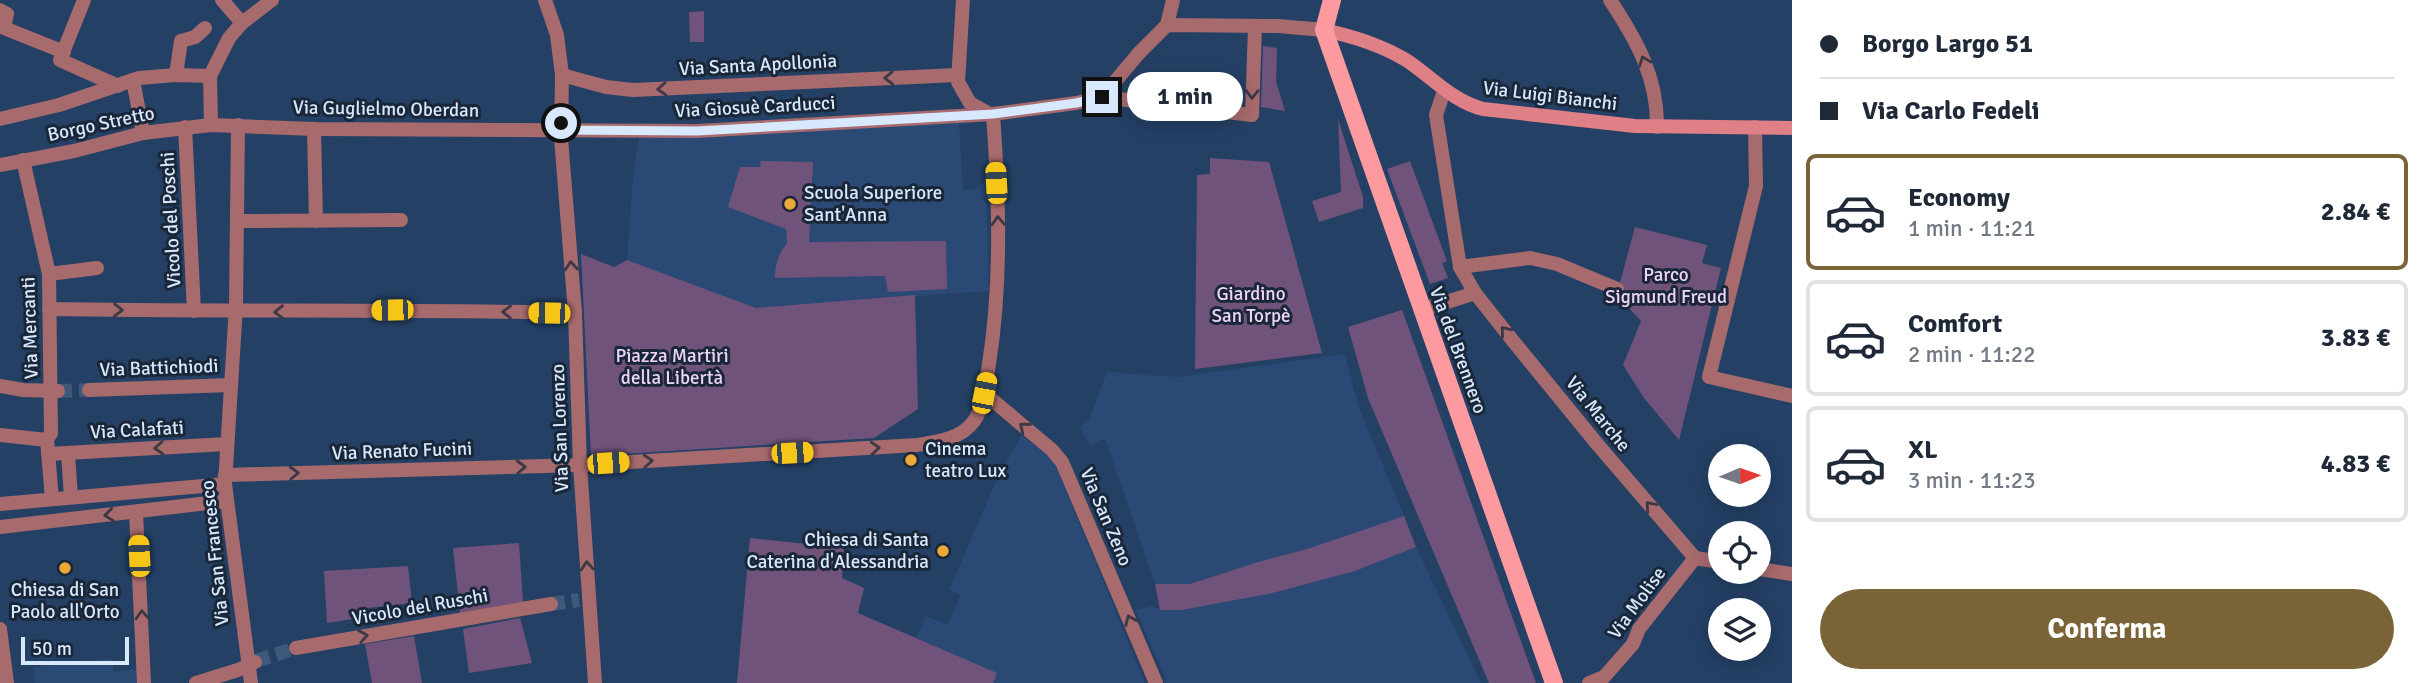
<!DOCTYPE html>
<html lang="it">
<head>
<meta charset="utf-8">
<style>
  body { margin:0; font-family:Signika,sans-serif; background:#f2f2f3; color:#1f2937; height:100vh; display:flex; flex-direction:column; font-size:26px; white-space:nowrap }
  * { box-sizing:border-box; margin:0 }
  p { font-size:23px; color:#747a83 }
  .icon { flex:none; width:38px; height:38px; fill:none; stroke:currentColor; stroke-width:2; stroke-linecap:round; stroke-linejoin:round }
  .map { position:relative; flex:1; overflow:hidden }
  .drawer { display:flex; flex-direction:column; background:#fff; width:630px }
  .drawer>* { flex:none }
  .banner { display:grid; align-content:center; height:154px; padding:0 28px; background:#fff }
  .needle { width:46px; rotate:88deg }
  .tools { position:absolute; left:1708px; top:444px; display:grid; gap:14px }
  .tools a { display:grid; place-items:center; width:63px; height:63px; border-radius:50%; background:#fff; box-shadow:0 4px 18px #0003; font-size:35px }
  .scale { position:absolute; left:21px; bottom:18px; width:108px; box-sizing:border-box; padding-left:7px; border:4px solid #d7e8ff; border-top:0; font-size:19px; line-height:24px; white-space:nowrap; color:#d7e8ff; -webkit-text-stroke:5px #1a2738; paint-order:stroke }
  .end { position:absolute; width:32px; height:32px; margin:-16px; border:9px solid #d7e8ff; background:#111; box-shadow:0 0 0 4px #111 }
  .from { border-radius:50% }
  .bubble { position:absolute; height:49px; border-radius:24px; background:#fff; box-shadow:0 4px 18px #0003; font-size:23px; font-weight:700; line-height:49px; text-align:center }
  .car { position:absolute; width:21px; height:42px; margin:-21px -10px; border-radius:9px; box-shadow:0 0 5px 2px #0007; background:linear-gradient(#f5c518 24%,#345 0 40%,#f5c518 0 76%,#345 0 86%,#f5c518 0) }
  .banner b { display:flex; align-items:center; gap:24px; height:66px; font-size:26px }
  .banner b+b { border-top:2px solid #e0e1e3 }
  .banner i { width:18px; height:18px; background:#1f2937 }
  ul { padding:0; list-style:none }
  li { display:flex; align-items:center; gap:21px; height:116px; margin:0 14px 10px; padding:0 14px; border:4px solid #e0e1e3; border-radius:10px }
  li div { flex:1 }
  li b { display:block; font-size:26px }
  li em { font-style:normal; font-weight:700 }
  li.active { border-color:#7b6338 }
  li>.icon { width:63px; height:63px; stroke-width:1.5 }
  .button { display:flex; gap:14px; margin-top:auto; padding:14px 28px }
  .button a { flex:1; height:80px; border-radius:42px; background:#7b6338; color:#fff; font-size:28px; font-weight:700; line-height:80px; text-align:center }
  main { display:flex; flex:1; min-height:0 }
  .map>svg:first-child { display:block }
</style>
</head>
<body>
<main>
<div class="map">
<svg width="1792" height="683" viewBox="0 0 1792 683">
  <rect width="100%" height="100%" fill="#244065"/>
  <g fill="#2a4974">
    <path d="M959,122L963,190L976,189L986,180L989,291L756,308L627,260L633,177L639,138H699Z"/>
    <path d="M1345,354L1358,405L1404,516L1307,549L1258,562L1187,585L1155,584L1105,438L1090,446L1080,428L1089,420L1107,372L1178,377Z"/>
    <path d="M1021,435L1053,459L1145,683H896L926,616L948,625L960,595L949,590L994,486Z"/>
    <path d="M1416,547L1481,683H1167L1136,610L1152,606L1160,610H1183L1273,593L1355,571Z"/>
    <path d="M112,658L114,672L141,668L140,683H35L33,667Z"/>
  </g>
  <g fill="#70537b">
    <path d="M704,11V42H690L689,12Z"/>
    <path d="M1263,46L1277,48L1276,81L1285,111L1261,107Z"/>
    <path d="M1338,119L1363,197V208L1319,222L1312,201L1341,192Z"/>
    <path d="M1210,158L1269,162L1322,353L1195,369L1197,175L1210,174Z"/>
    <path d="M761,161L813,162L809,242L946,241L947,289L888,292L885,276L775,278C775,266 778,252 787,244L786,229L728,207L740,167H760Z"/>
    <path d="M1410,161L1447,261L1442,263L1448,278L1430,284L1387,169Z"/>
    <path d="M1635,227L1707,245L1702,263L1721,268L1679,440L1644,398L1623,365L1641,321L1615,293L1619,286Z"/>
    <path d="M581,254L614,267L627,260L756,308L915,295L918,409L874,438L591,456Z"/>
    <path d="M1402,310L1536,683H1489L1368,398L1348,327Z"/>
    <path d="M1404,516L1416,547L1355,571L1273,593L1182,610H1160L1155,584H1190L1258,562L1307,549Z"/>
    <path d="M750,538L844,548L842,578L864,588L858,613L997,673L993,683H737Z"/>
    <path d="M519,543L523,602L460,613L453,548Z"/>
    <path d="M408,566L412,603L359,609V618L327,623L324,571Z"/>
    <path d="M520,618L532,663L469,673L463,629Z"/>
    <path d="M414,636L422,683H372L365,644Z"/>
  </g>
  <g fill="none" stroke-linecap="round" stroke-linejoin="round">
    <g stroke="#3f597c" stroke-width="14" stroke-dasharray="14 7" stroke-linecap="butt">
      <path d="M58,391L89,390"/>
      <path d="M551,604L579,600"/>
      <path d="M256,661L296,648"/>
    </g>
    <g stroke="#a76a6d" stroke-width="14">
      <path d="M84,0L60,60L118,86"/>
      <path d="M222,0L242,23"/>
      <path d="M545,0L557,35L562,75L561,138L575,313L580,465L595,683"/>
      <path d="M963,0L958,82L970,103L988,113"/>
      <path d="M1610,0C1636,39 1658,78 1657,127"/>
      <path d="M0,10L7,14L4,28L64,52"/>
      <path d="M1167,25L1173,0"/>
      <path d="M176,75L181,41L195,37L205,28"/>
      <path d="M562,75L606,87L633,90L957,75"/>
      <path d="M133,80L143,133"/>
      <path d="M1444,91L1436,115L1460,267L1475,293L1509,336L1598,445L1695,558"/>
      <path d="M1102,97L1139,53L1167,25L1278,26L1324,30"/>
      <path d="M0,119L59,105L139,78L176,75L210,76"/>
      <path d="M211,125L210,76L229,38L242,23L272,0"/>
      <path d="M238,125L236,305L225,484L251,683"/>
      <path d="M185,127L194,311"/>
      <path d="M1755,127L1756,186L1709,377L1792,396"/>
      <path d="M314,129L316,221"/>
      <path d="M23,160L49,274L51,433L47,440L52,499"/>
      <path d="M0,165L74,151L143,133L211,125L314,129L697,131L993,114L1076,103L1102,97L1252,115L1255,26"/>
      <path d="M239,221L401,220"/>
      <path d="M1460,267L1530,258L1557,264L1617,289"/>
      <path d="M49,274L97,268"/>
      <path d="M49,309C225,312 400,309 575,313"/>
      <path d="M1422,310L1475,293"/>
      <path d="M0,386L23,390L58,391"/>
      <path d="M89,390L231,385"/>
      <path d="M984,393L1052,450L1062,462L1156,683"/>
      <path d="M0,435L47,440"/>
      <path d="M48,454L227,444"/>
      <path d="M68,454L71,497"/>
      <path d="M225,475L580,465L917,445C938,442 961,439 974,421C985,406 986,382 989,364C1002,281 999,198 993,114"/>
      <path d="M0,504L225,484"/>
      <path d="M136,512L144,683"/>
      <path d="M0,527L226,501"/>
      <path d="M1759,569L1792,574"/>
      <path d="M0,629L7,683"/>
      <path d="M296,648L551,604"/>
      <path d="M196,683L238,670L255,662"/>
      <path d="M1589,683L1604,677L1633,644L1639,629L1695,558L1720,562"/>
    </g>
    <path stroke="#df8086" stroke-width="14" d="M1324,30C1352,36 1381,45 1406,60C1432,77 1452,101 1483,109L1635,126L1792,128"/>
    <path stroke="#fc9aa0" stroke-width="18" d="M1332,0L1324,30L1554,683"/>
  </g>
  <defs><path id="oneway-chevron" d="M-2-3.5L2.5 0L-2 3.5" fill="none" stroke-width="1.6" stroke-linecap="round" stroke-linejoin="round" transform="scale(1.75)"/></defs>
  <g stroke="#3d3845">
    <use href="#oneway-chevron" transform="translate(1644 61) rotate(-111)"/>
    <use href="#oneway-chevron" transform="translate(889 78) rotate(178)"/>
    <use href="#oneway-chevron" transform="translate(662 89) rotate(177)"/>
    <use href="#oneway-chevron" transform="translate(1252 94) rotate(92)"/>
    <use href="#oneway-chevron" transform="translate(998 221) rotate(-93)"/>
    <use href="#oneway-chevron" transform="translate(571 266) rotate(-95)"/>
    <use href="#oneway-chevron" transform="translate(118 310) rotate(1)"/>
    <use href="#oneway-chevron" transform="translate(279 312) rotate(179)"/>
    <use href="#oneway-chevron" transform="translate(507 312) rotate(-179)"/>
    <use href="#oneway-chevron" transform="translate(1505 331) rotate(-129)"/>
    <use href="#oneway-chevron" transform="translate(1024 427) rotate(-141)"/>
    <use href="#oneway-chevron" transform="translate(159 448) rotate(177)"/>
    <use href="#oneway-chevron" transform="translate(875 448) rotate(-4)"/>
    <use href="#oneway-chevron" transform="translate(648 461) rotate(-3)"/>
    <use href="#oneway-chevron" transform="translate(521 467) rotate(-2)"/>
    <use href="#oneway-chevron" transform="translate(294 473) rotate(-2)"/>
    <use href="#oneway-chevron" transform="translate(1650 506) rotate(-131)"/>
    <use href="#oneway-chevron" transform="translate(109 515) rotate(173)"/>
    <use href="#oneway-chevron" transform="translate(587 566) rotate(-94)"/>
    <use href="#oneway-chevron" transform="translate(142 615) rotate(-93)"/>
    <use href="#oneway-chevron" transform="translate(1130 620) rotate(-113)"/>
    <use href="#oneway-chevron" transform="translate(363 636) rotate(-10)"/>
  </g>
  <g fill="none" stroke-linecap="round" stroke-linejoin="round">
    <path stroke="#d7e8ff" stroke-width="9" d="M561,123V130L697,131L993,114L1076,103L1102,97"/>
  </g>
  <g fill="#eba939" stroke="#1a2738" stroke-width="2.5">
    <circle cx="790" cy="204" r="7"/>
    <circle cx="911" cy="460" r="7"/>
    <circle cx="943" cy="551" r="7"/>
    <circle cx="65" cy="568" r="7"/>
  </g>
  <g text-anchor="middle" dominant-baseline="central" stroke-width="6" stroke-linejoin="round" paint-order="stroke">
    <g font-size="19" fill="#d7e8ff" stroke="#1a2738">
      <text transform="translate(758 65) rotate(-3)">Via Santa Apollonia</text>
      <text transform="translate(1550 96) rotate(7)">Via Luigi Bianchi</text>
      <text transform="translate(755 107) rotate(-3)">Via Giosuè Carducci</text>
      <text transform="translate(386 109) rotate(1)">Via Guglielmo Oberdan</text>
      <text transform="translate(101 124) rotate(-12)">Borgo Stretto</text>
      <text transform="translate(171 220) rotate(-93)">Vicolo del Poschi</text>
      <text transform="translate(30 328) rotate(-92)">Via Mercanti</text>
      <text transform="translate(1458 350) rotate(70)">Via del Brennero</text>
      <text transform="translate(159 368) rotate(-2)">Via Battichiodi</text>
      <text transform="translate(1598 414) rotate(51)">Via Marche</text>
      <text transform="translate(560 428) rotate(-92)">Via San Lorenzo</text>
      <text transform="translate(137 430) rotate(-3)">Via Calafati</text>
      <text transform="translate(402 451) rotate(-2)">Via Renato Fucini</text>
      <text transform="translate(1106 517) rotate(67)">Via San Zeno</text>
      <text transform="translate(215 553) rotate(-96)">Via San Francesco</text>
      <text transform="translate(1637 603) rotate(-54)">Via Molise</text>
      <text transform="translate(420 607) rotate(-10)">Vicolo del Ruschi</text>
    </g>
    <g font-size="19" fill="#d7e8ff" stroke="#1a2738" text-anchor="start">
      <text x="804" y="193">Scuola Superiore<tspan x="804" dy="22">Sant'Anna</tspan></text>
      <text x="925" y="449">Cinema<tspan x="925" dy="22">teatro Lux</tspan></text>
      <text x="929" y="540" text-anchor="end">Chiesa di Santa<tspan x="929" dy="22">Caterina d'Alessandria</tspan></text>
      <text x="65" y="590" text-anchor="middle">Chiesa di San<tspan x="65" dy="22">Paolo all'Orto</tspan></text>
    </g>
    <g font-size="19" fill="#efd4f9" stroke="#1a2738">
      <text x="1666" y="275">Parco<tspan x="1666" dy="22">Sigmund Freud</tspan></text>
      <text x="1251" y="294">Giardino<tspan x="1251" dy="22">San Torpè</tspan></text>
      <text x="672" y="356">Piazza Martiri<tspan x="672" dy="22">della Libertà</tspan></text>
    </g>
  </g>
</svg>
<div class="tools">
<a><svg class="needle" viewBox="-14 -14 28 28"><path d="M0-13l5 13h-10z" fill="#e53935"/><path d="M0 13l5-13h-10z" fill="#747a83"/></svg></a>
<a><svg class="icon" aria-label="locate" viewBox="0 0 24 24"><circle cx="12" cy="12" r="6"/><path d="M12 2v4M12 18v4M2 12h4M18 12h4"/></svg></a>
<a><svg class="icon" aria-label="layers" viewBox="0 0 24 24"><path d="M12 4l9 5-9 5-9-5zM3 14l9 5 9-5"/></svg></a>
</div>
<div class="scale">50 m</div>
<i class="end from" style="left:561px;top:123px"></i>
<i class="end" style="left:1102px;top:97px"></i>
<div class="bubble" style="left:1127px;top:72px;width:116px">1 min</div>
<i class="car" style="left:996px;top:183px;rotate:357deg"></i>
<i class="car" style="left:392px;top:310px;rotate:269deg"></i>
<i class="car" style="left:549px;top:313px;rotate:271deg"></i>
<i class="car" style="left:984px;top:393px;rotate:11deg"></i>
<i class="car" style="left:792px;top:453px;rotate:87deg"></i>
<i class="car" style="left:608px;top:463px;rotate:86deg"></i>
<i class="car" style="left:139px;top:556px;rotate:357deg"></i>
</div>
<section class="drawer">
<div class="banner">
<b><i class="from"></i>Borgo Largo 51</b>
<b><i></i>Via Carlo Fedeli</b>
</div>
<ul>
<li class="active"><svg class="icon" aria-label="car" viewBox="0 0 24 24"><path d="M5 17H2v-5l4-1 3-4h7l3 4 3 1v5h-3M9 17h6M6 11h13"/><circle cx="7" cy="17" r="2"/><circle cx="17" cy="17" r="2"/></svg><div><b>Economy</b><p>1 min · 11:21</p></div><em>2.84 €</em></li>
<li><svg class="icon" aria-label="car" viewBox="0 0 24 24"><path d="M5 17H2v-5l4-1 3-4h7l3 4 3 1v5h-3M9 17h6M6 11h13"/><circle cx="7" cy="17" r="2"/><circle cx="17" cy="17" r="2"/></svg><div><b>Comfort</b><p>2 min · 11:22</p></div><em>3.83 €</em></li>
<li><svg class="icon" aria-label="car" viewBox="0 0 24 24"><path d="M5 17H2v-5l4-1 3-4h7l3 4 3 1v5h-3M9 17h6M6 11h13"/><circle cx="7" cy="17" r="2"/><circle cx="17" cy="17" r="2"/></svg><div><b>XL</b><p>3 min · 11:23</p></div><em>4.83 €</em></li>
</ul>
<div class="button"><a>Conferma</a></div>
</section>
</main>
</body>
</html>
